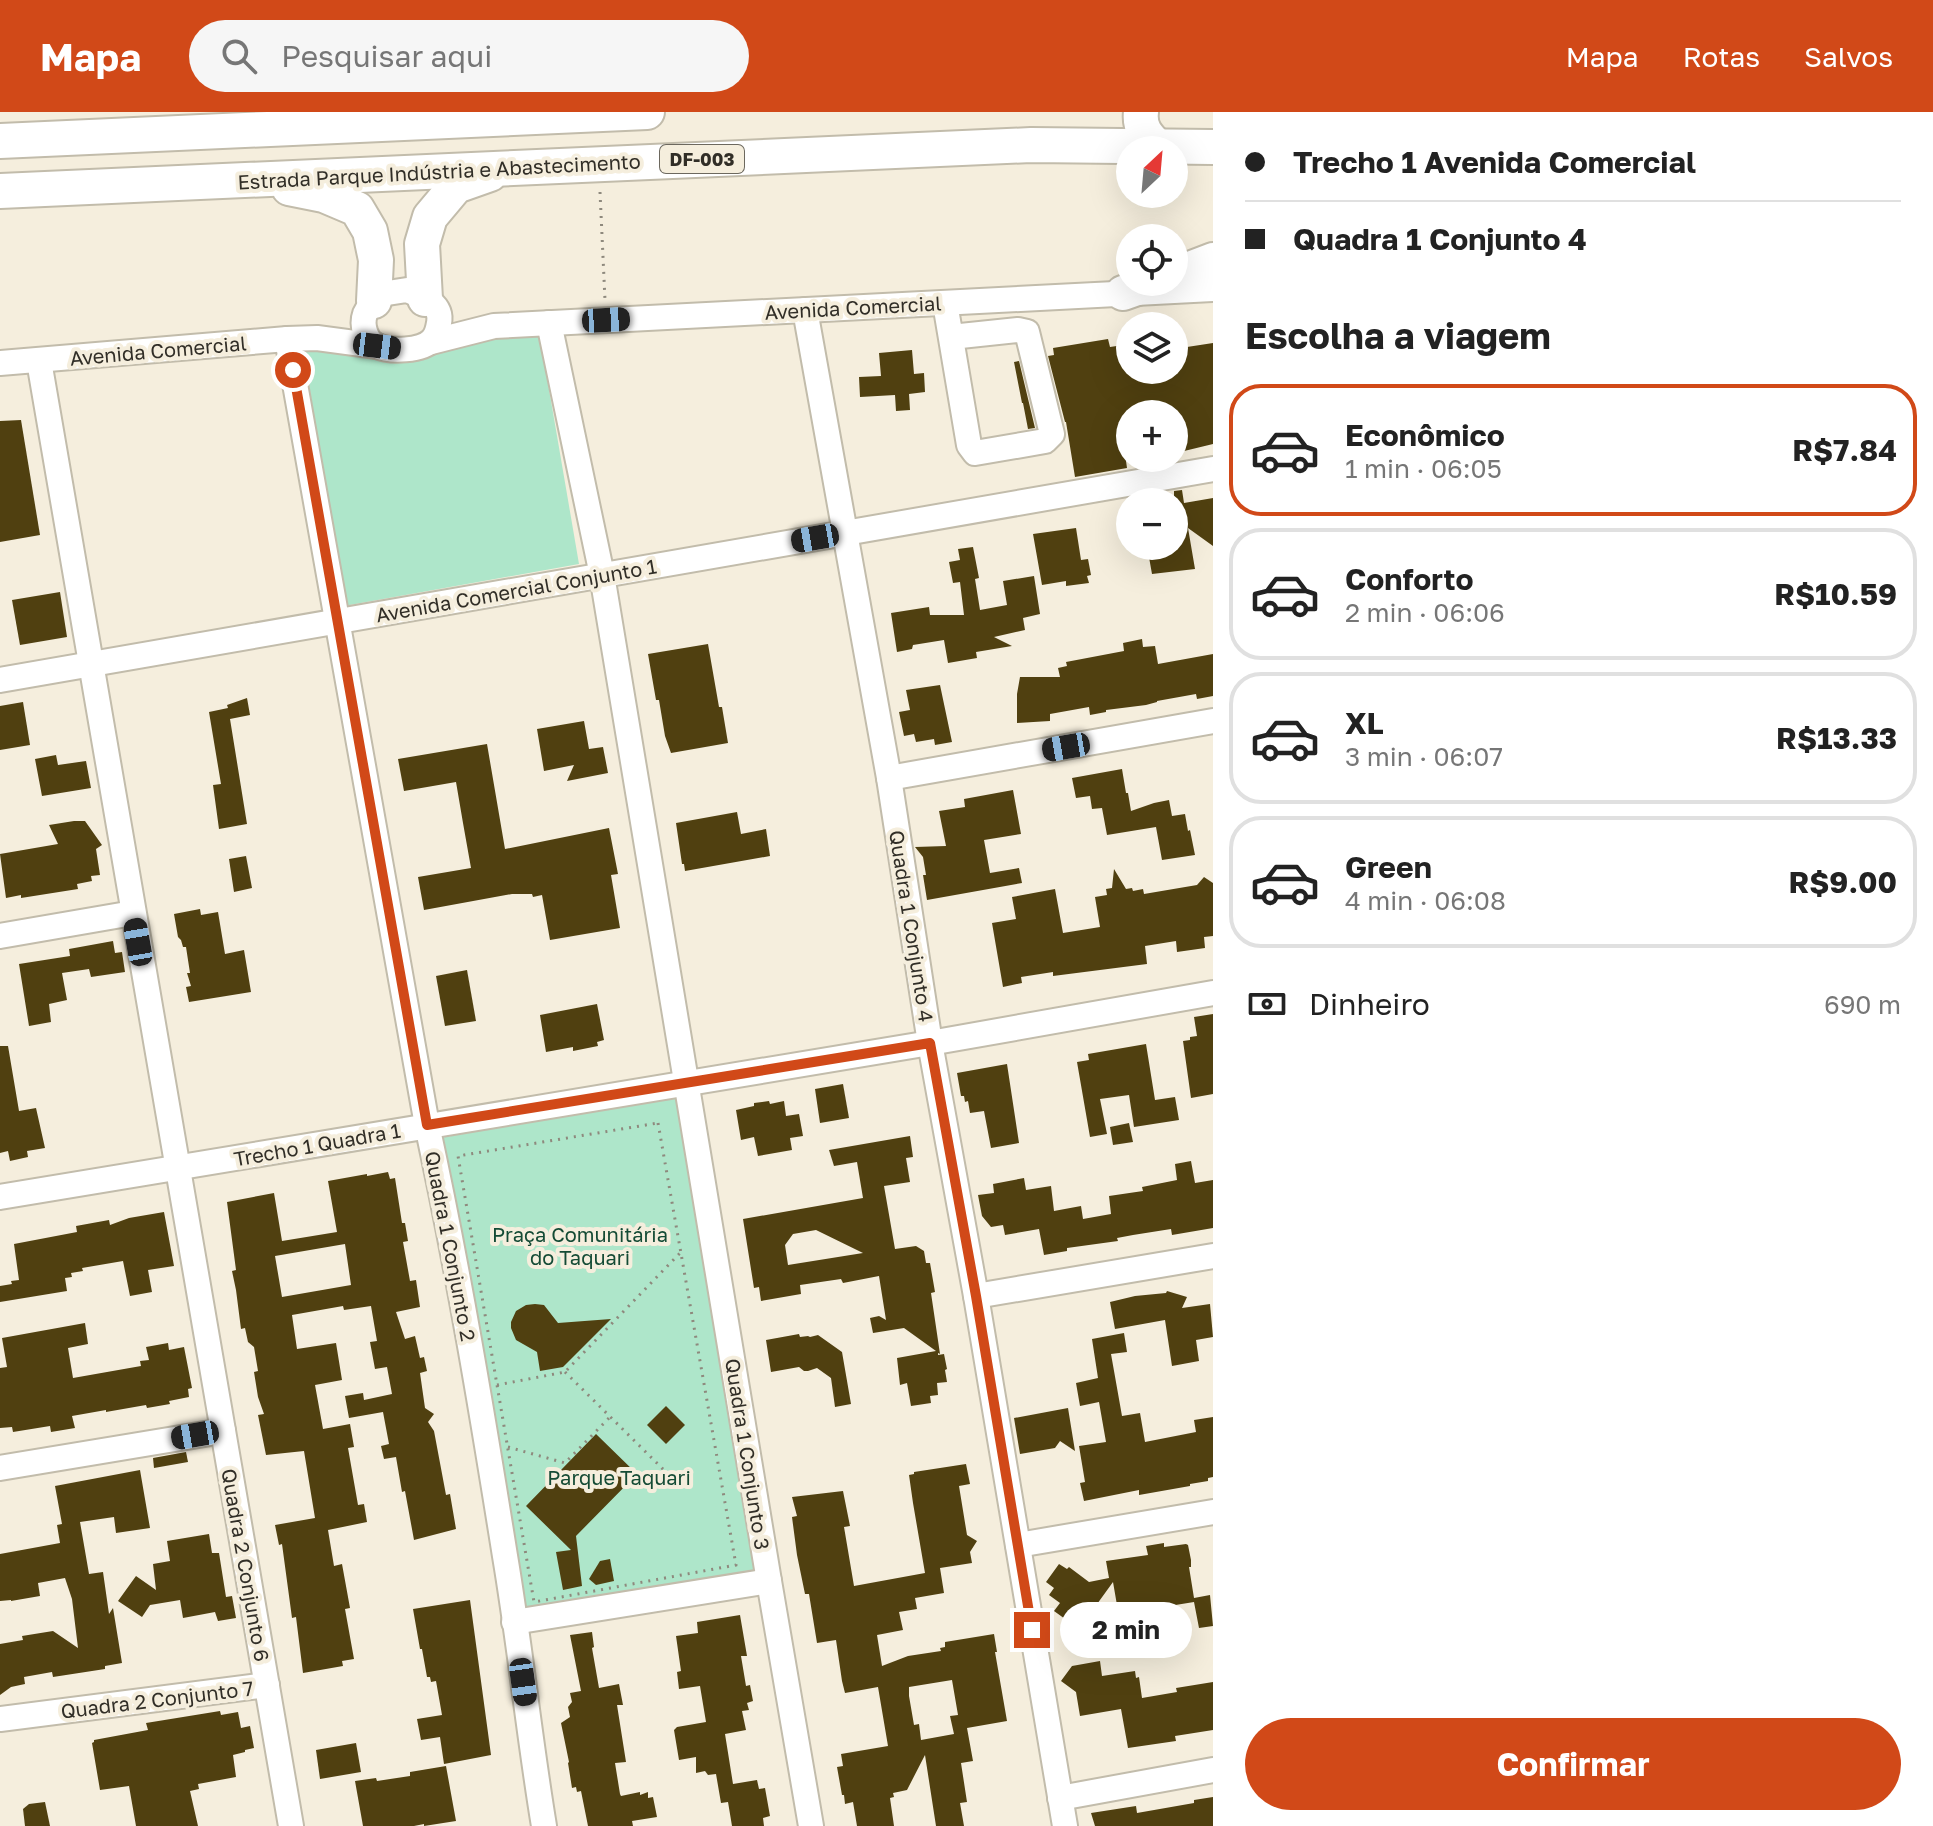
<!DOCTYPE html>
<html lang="pt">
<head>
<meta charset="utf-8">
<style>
  body { margin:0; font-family:"Golos Text",sans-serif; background:#f6f6f6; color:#222; height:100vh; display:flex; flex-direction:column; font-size:30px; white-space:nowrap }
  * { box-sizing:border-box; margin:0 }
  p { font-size:26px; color:#767676 }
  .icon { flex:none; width:44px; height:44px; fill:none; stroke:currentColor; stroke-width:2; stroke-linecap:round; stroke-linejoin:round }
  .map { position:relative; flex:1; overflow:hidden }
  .drawer { display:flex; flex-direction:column; background:#fff; width:720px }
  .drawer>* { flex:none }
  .top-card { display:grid; align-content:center; height:176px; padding:0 32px; background:#fff }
  .needle { width:52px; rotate:26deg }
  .tools { position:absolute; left:1116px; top:24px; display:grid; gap:16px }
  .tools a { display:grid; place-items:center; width:72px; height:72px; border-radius:50%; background:#fff; box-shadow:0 8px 32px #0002; font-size:40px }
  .end { position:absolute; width:36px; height:36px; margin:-18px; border:10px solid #d14918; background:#fff; box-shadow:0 0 0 4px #fff }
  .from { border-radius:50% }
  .bubble { position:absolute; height:56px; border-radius:28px; background:#fff; box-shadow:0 8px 32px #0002; font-size:26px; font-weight:700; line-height:56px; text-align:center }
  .car { position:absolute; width:24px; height:48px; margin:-24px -12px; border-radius:10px; box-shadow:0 0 6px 2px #0007; background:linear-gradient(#222 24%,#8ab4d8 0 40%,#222 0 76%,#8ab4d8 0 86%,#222 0) }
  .top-card b { display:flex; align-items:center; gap:28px; height:76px; font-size:30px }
  .top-card b+b { border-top:2px solid #e0e0e0 }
  .top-card i { width:20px; height:20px; background:#222 }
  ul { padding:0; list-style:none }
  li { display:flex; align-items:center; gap:24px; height:132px; margin:0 16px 12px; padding:0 16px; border:4px solid #e0e0e0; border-radius:32px }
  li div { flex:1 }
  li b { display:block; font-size:30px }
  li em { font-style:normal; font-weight:700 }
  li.selected { border-color:#d14918 }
  li>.icon { width:72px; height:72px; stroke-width:1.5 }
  h2 { padding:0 32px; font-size:36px; line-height:96px }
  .pay { display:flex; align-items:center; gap:20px; height:88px; padding:0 32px; font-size:30px }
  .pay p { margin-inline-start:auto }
  .primary-button { display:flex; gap:16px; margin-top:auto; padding:16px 32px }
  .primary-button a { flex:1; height:92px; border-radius:48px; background:#d14918; color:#fff; font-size:32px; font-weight:700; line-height:92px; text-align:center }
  header { display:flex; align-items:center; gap:48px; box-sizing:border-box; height:112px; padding:0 40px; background:#d14918; color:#fff }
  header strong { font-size:38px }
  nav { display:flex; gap:44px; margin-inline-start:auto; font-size:28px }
  .search { width:560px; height:72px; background:#f6f6f6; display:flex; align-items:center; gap:20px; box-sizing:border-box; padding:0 28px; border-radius:44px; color:#767676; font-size:30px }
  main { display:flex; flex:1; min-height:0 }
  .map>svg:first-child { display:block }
</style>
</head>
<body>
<header>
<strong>Mapa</strong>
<div class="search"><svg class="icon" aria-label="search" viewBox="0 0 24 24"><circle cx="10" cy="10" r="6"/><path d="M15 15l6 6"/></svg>Pesquisar aqui</div>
<nav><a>Mapa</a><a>Rotas</a><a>Salvos</a></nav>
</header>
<main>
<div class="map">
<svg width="1213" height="1714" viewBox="0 0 1213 1714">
  <rect width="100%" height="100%" fill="#f5eedd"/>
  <g fill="#aee6ca">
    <path d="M539,219L579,452L344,494L304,241L322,234H437Z"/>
    <path d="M677,984L755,1458L523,1504L440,1026Z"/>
  </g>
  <g fill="#504010" fill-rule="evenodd">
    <path d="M1108,227L1110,235L1130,232V258H1174V237L1213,231V332L1180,340L1174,302H1130V348L1126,349L1127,356L1075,365L1066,310H1065L1048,244L1054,243L1053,236Z"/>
    <path d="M912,238L914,262L924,261L925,280L909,282L910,298L896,299L895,283L860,285L859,265L881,264L879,241Z"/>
    <path d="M1019,249L1035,316L1028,317L1023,291H1022L1014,250Z"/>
    <path d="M21,308L40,423L0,430V309Z"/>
    <path d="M1182,378L1184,391L1213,386V434L1188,416L1195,457L1152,462L1147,434H1174V379Z"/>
    <path d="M1076,416L1081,448L1088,447L1091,463L1087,464L1089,471L1066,474V469L1042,473L1033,422Z"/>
    <path d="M973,435L979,466L975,467L980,498L1007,493L1003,469L1034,464L1040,502L1023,506L1025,518L994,525L1012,534L976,540L977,546L948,551L944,528L913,533L912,537L897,540L891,501L929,495L930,503H964L960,470L953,471L949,450L960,448L958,437Z"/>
    <path d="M60,480L67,525L20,533L12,488Z"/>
    <path d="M1142,527L1143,535L1155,534L1158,552L1213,542V584L1197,587L1196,582L1157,589V590L1146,593L1106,598V600L1090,603L1089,595L1050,602V609L1017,611V582L1020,565H1060L1058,556L1067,554L1066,550L1124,539L1123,531Z"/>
    <path d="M708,532L719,595H722L728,631L671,641L665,624L659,588H656L648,542Z"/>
    <path d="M940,573L952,630L935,633L934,627L916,630L914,622L904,624L899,600L910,598L906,578Z"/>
    <path d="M247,586L250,603L230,607L247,712L219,717L213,673L221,672L209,600L228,596L227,593Z"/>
    <path d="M23,590L30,633L0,638V594Z"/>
    <path d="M584,609L589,637L603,635L608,661L567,669L574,653L544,659L537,617Z"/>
    <path d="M487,632L505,737L609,716L618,762L611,763L620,816L550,828L542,783L533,785L532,782H512L424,798L418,765L471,756L463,711L456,670L404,679L398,647Z"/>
    <path d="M56,643L58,653L86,649L91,676L42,684L35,647Z"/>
    <path d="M1122,657L1126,681H1128L1131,699L1154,691L1169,688L1172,704L1185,702L1188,719L1190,718L1195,743L1162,748L1156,715L1107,723L1102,696L1092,697L1090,684L1076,686L1072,666Z"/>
    <path d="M1013,678L1021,722L984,728L990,761L1019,756L1022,771L927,788L923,763H926L923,745L915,735L946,734L939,699L965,695L964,687Z"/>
    <path d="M737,700L741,722L766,717L770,744L685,759L684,752H682L676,711Z"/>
    <path d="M74,709H85L102,733L96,737L100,763L91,764L92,769L77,772L78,777L21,786V783L6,786L0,742L58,732L49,713Z"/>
    <path d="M246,744L252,776L234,780L229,747Z"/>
    <path d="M1114,757L1126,777L1132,776L1133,779L1143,777L1144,782L1197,773L1204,765L1213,771V824L1204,825L1205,836L1177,840L1176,829L1145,834L1147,852L1053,864V860L1021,865L1022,871L1003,875L992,811L1016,807L1012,785L1055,777L1063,821L1100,815L1095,785L1107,783L1106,777L1112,776Z"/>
    <path d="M200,797L201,803L218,800L225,842L244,838L251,880L189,890L186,875L191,874L187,861H190L186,835H183L181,828L178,825L174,802Z"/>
    <path d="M113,829L115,841L122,840L125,860L91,865L89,857L62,861L67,888L49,892L51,910L29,914L19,852L70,844L69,837Z"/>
    <path d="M467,858L476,909L445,914L436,864Z"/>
    <path d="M597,892L604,928L597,930L598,934L573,939V935L546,940L540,903Z"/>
    <path d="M1213,902V982L1191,986L1183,929L1190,928V925L1197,924L1194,905Z"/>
    <path d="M1146,932L1155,988L1175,985L1179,1008L1134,1015L1129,983L1100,987L1107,1022L1090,1025L1077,950L1089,948L1088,942Z"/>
    <path d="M0,934H8L19,999L36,996L45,1036L27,1039L28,1045L10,1049L8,1039L0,1041Z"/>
    <path d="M1007,952L1019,1031L991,1036L984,999L970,1001L968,989L965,990L964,984H961L957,961Z"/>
    <path d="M843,972L849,1006L820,1011L815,977Z"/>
    <path d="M769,989L770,992L784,989L786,1004L799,1002L803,1024L790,1026L792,1038L758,1044L754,1025L741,1028L736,998L754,994V991Z"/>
    <path d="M1129,1011L1133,1030L1113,1033L1110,1015Z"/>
    <path d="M910,1024L913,1045L906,1046L910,1070L884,1074L895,1137L916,1134L924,1139L926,1151H930L935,1180L931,1181L940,1242L938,1241V1243L944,1242L947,1257L945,1258L947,1270L937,1271L938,1283L930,1284L931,1291L911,1294L907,1271L900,1273L897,1246L936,1239L904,1216L873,1221L870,1206L879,1204L886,1208L879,1164L843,1171L841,1167L800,1173L801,1182L761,1189L759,1175L754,1176L743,1107L863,1086L857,1050L834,1054L829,1038ZM816,1118L863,1141L788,1153L785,1133L793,1122Z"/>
    <path d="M1191,1049L1195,1071L1213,1068V1116L1172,1123L1171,1117L1133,1123L1117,1126L1118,1129L1067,1136V1139L1044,1143L1039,1117L1005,1123L1003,1113L991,1115L982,1104L978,1083L994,1081L993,1072L1024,1066L1026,1078L1051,1074L1054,1099L1081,1094L1083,1107L1111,1102L1109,1084L1143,1079L1142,1075L1177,1068L1175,1052Z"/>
    <path d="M388,1060L390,1067L395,1066L402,1111H405L408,1129L403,1130L410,1169L416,1168L420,1195L396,1200L405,1227L415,1224L420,1246L424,1245L427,1259L420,1261L425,1296L434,1302L428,1310L434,1319L446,1383L450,1382L456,1417L414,1428L405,1379L402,1380L396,1345L384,1347L381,1334L389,1332L383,1300L349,1306L345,1284L363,1281L364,1288L392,1282L387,1255L375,1257L370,1230L377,1229L371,1194L344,1198L343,1194L292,1203L297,1237L336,1231L342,1268L315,1273L323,1317L350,1312L354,1335L348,1336L358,1393L364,1392L367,1410L328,1418L334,1454L342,1452L350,1496L345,1497L354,1547L342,1549L343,1554L303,1561L296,1505L292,1506L282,1432L279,1433L275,1413L315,1406L304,1339L266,1343L258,1303L264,1302L258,1285L254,1260L258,1259L254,1235L248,1230L245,1216L241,1217L236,1178L232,1159L236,1158L227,1090L274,1081L282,1129L337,1120L328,1069L367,1062V1064ZM345,1132L351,1173L282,1185L275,1144Z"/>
    <path d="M164,1100L174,1154L148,1158L152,1180L130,1184L123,1149L82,1156L83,1159L71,1161L72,1165L65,1166L67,1179L0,1190V1174L12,1172L11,1169L19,1168L14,1132L77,1120L76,1114L109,1108L110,1113L129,1106Z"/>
    <path d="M1167,1179L1187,1185L1182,1196L1210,1192L1213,1225L1196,1228L1199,1249L1172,1254L1165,1208L1115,1217L1110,1190L1135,1184L1166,1181Z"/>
    <path d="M535,1192L544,1193L558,1211L611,1207L563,1255L540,1259L537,1240L516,1228L511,1216V1210L516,1199L526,1193Z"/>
    <path d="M85,1211L88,1232L68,1236L73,1266L141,1254L140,1249L149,1248L146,1235L168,1231L169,1238L184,1235L192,1276L188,1277L189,1285L169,1289L170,1292L147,1296L146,1293L106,1300V1298L72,1304L75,1316L51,1320L50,1314L13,1320L12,1315L0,1316V1256L7,1255L2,1226Z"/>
    <path d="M1124,1221L1127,1240L1111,1242L1122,1304L1140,1301L1145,1330L1196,1320L1194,1308L1213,1305V1365L1208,1366V1369L1190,1372V1374L1139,1383V1378L1084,1389L1080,1371L1085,1370L1079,1334L1106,1330L1099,1290L1080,1294L1076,1271L1098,1266L1092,1227Z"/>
    <path d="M799,1222L800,1225L808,1224L810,1225L818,1223L842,1240L851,1292L835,1295L831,1266L817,1256L808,1259H804L799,1255L771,1260L766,1228Z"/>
    <path d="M666,1294L685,1313L666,1332L647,1313Z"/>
    <path d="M1068,1296L1075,1339L1060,1329L1055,1336L1020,1342L1014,1306Z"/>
    <path d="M596,1322L637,1362L576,1424L582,1474L563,1478L556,1440L571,1438L526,1394Z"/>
    <path d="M186,1340L188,1350L154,1356L153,1346Z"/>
    <path d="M966,1352L970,1372L959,1374L967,1423L977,1429L970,1440L972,1451L940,1456L944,1481L915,1486L917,1497L899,1500L903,1518L877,1523L882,1554L908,1544L941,1539L940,1536L945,1535V1530L994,1522L997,1540H995L1007,1609L967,1616L973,1649L961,1651L967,1690L960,1691L964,1714H936L925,1643L907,1678L893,1681L894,1685L890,1686L894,1714H857L853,1690L845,1692L844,1683H842L837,1655L843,1654L841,1642L888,1634L878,1575L845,1581L842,1569L836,1528L817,1531L809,1482H805L797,1443L792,1405L797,1404L792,1385L843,1379L850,1414L844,1415L854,1474L925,1461L913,1391L909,1363L914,1362V1360ZM952,1568L958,1603L950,1604L954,1622L921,1628L919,1612L914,1613L909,1584V1575Z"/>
    <path d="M140,1358L150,1416L116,1421L114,1405L80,1410L89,1462L103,1460L109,1502L113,1496L122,1551L105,1554V1557L53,1565L52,1560L24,1565L25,1572L11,1575L0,1583V1532L23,1528L22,1524L53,1519L78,1536L72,1487L65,1466L38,1471L40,1484L11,1489V1488L0,1489V1442L60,1431L57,1413L62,1412L55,1374Z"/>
    <path d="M209,1422L212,1441H219L226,1485L232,1484L236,1506L218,1509L215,1500L183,1506L180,1488L150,1493L142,1505L118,1489L136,1464L156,1478L153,1452L170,1449L167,1429Z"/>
    <path d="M1164,1431V1435L1186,1432L1188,1433L1191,1448V1455H1189L1194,1486L1210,1483L1213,1514L1199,1516L1194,1490L1157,1496L1156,1493L1118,1499L1113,1470L1079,1517L1054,1499L1060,1491L1049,1483L1054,1476L1046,1470L1059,1452L1067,1457L1069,1455L1089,1470L1109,1466L1106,1449L1148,1443L1146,1434Z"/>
    <path d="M610,1447L614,1469L596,1473L589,1467L600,1449Z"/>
    <path d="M470,1488L491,1643L444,1652L440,1625L421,1628L417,1607L442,1603L436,1569L431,1570L430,1565H427L422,1537H420L413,1497Z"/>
    <path d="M740,1503L747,1544H741L746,1574L750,1573L753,1589L747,1591L749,1598L742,1599L746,1618L725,1622L733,1672L757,1668L759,1677L765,1676L770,1704L763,1706L764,1714H732L728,1690L721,1691L716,1662L708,1663L705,1659L696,1661V1645L679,1648L674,1618L677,1615L706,1610L700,1574L679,1577L677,1560L681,1559L676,1524L698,1521L697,1510Z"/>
    <path d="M592,1520L594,1535L592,1536L599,1576L619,1572L623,1593H617L626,1650L615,1651L620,1682L621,1684L640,1680V1683L648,1680V1686L653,1685L657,1705L632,1709L633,1714H588L581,1679L577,1680L576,1675L572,1676L568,1651L569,1650L561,1611L570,1605L568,1595L572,1590L570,1581L581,1579L570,1523Z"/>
    <path d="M1100,1549L1102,1564L1135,1559L1136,1566L1139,1565L1142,1586L1177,1580L1176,1576L1213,1570V1618L1175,1624L1176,1629L1128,1636L1121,1597L1080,1604L1076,1580L1061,1569L1072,1554Z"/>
    <path d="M220,1599L221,1603L238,1600L241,1616L250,1614L254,1636L245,1638V1640L233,1643L236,1665L198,1672L199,1677L190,1679L198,1714H136L129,1674L100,1678L92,1631L94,1630V1628L148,1618L146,1611Z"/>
    <path d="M356,1631L361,1660L320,1667L316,1638Z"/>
    <path d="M446,1654L456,1709L424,1714V1712L414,1714H363L355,1669L376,1666L377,1669L410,1664V1660Z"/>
    <path d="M1213,1685V1714H1095L1091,1701L1136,1694L1137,1701L1194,1691V1688Z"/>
    <path d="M45,1690L50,1714H25L23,1697L29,1692Z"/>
  </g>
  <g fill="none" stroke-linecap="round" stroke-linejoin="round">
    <g stroke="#c2bcab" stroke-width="28">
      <g id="minor">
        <path d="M407,178C422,184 443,192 439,211C438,217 436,224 432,228C422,239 390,240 377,234C366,230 361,213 365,202C368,195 375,188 381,182Z"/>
        <path d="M945,191L969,333L975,341L1045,329L1052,322L1027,220L1018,218L951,225"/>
        <path d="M805,198L889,666L930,931L976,1184L1065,1714"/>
        <path d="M549,211L602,463L769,1469L811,1714"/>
        <path d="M287,227L427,1013C458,1156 482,1300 505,1444C520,1533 529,1624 544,1714"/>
        <path d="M431,230L494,214L1213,177"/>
        <path d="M39,249L291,1714"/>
        <path d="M0,251L287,227L317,226L377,234"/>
        <path d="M0,568L1213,357"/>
        <path d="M889,666L1213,609"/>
        <path d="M0,824L133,801"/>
        <path d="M0,1085L930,931L1213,881"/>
        <path d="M976,1184L1213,1144"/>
        <path d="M0,1356L223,1319"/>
        <path d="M1018,1433L1213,1400"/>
        <path d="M514,1510L769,1469"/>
        <path d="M0,1607L267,1573"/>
        <path d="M1060,1686L1213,1658"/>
      </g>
    </g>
    <g stroke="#c2bcab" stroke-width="38">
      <g id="highway">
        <path d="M1141,0C1139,16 1147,25 1158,35"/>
        <path d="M0,29L647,0"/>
        <path d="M289,76L324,83L357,97L370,119L376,148L374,189"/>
        <path d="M0,79L1031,33L1213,35"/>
        <path d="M1174,163L1213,148"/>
        <path d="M1123,181L1154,170"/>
        <path d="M425,187L422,132L430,105L456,74L490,62"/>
      </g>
    </g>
    <g stroke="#8e897d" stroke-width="3" stroke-dasharray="2 6" stroke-linecap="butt">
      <path d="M600,80L605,188"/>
      <path d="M658,1011L736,1453L534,1490L458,1044Z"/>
      <path d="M565,1260L671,1365"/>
      <path d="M497,1273L565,1260L681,1140"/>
      <path d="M508,1335L565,1351L610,1305"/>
    </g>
    <use href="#minor" stroke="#fff" stroke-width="24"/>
    <use href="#highway" stroke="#fff" stroke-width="34"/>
  </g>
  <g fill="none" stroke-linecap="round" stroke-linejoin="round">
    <path stroke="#d14918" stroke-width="10" d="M293,258L427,1013L930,931L976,1184L1032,1518"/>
  </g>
  <g text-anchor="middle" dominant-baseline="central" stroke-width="8" stroke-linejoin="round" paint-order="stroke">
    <rect fill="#f5eedd" stroke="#6c685e" stroke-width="2" x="660" y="33" width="84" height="28" rx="6"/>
    <g font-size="18" font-weight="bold" fill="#312e27">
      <text x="702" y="47">DF-003</text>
    </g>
    <g font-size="20" fill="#312e27" stroke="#f5eedd">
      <text transform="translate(439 59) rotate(-3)">Estrada Parque Indústria e Abastecimento</text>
      <text transform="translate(853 195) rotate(-3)">Avenida Comercial</text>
      <text transform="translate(158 238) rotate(-5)">Avenida Comercial</text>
      <text transform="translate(516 478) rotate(-10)">Avenida Comercial Conjunto 1</text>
      <text transform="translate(912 814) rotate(81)">Quadra 1 Conjunto 4</text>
      <text transform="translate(317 1032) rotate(-10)">Trecho 1 Quadra 1</text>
      <text transform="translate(451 1134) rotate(79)">Quadra 1 Conjunto 2</text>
      <text transform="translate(748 1342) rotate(81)">Quadra 1 Conjunto 3</text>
      <text transform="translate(246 1453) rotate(80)">Quadra 2 Conjunto 6</text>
      <text transform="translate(157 1587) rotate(-7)">Quadra 2 Conjunto 7</text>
    </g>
    <g font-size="20" fill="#144b35" stroke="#f5eedd">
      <text x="580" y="1122">Praça Comunitária<tspan x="580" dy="23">do Taquari</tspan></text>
      <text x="619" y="1365">Parque Taquari</text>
    </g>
  </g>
</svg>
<div class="tools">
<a><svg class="needle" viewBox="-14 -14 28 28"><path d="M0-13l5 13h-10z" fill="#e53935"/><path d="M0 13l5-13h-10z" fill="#767676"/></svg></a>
<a><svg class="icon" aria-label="locate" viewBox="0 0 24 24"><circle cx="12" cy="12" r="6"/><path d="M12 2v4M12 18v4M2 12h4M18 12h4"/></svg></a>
<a><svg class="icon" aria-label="layers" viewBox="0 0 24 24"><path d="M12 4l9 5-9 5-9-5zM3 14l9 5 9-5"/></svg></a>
<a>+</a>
<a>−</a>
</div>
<i class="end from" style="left:293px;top:258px"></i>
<i class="end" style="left:1032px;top:1518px"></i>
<div class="bubble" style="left:1060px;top:1490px;width:132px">2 min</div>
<i class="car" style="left:606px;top:208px;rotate:87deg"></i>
<i class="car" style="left:377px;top:234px;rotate:97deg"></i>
<i class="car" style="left:815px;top:426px;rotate:260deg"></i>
<i class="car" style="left:1066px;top:635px;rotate:260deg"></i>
<i class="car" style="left:138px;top:830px;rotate:350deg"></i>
<i class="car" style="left:195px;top:1323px;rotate:260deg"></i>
<i class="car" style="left:523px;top:1570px;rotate:172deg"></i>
</div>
<section class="drawer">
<div class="top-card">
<b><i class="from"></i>Trecho 1 Avenida Comercial</b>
<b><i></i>Quadra 1 Conjunto 4</b>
</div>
<h2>Escolha a viagem</h2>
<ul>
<li class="selected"><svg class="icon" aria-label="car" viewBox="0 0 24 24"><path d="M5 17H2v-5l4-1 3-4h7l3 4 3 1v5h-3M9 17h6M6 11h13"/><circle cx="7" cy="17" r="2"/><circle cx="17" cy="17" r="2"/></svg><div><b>Econômico</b><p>1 min · 06:05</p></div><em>R$7.84</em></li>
<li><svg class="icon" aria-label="car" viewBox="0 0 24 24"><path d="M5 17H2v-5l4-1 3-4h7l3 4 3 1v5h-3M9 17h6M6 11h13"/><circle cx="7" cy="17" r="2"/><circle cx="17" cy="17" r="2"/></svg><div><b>Conforto</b><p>2 min · 06:06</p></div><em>R$10.59</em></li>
<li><svg class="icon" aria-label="car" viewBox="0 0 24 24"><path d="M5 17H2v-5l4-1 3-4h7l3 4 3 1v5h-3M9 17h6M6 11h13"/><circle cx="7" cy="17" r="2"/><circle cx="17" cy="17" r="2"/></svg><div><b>XL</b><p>3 min · 06:07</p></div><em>R$13.33</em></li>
<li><svg class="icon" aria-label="car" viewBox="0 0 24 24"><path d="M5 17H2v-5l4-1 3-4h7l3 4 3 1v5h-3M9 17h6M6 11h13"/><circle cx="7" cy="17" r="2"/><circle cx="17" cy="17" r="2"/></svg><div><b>Green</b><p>4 min · 06:08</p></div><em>R$9.00</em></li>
</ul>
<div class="pay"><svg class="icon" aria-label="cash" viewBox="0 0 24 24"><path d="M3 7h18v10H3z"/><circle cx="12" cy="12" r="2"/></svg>Dinheiro<p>690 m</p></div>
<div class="primary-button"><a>Confirmar</a></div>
</section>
</main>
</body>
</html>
